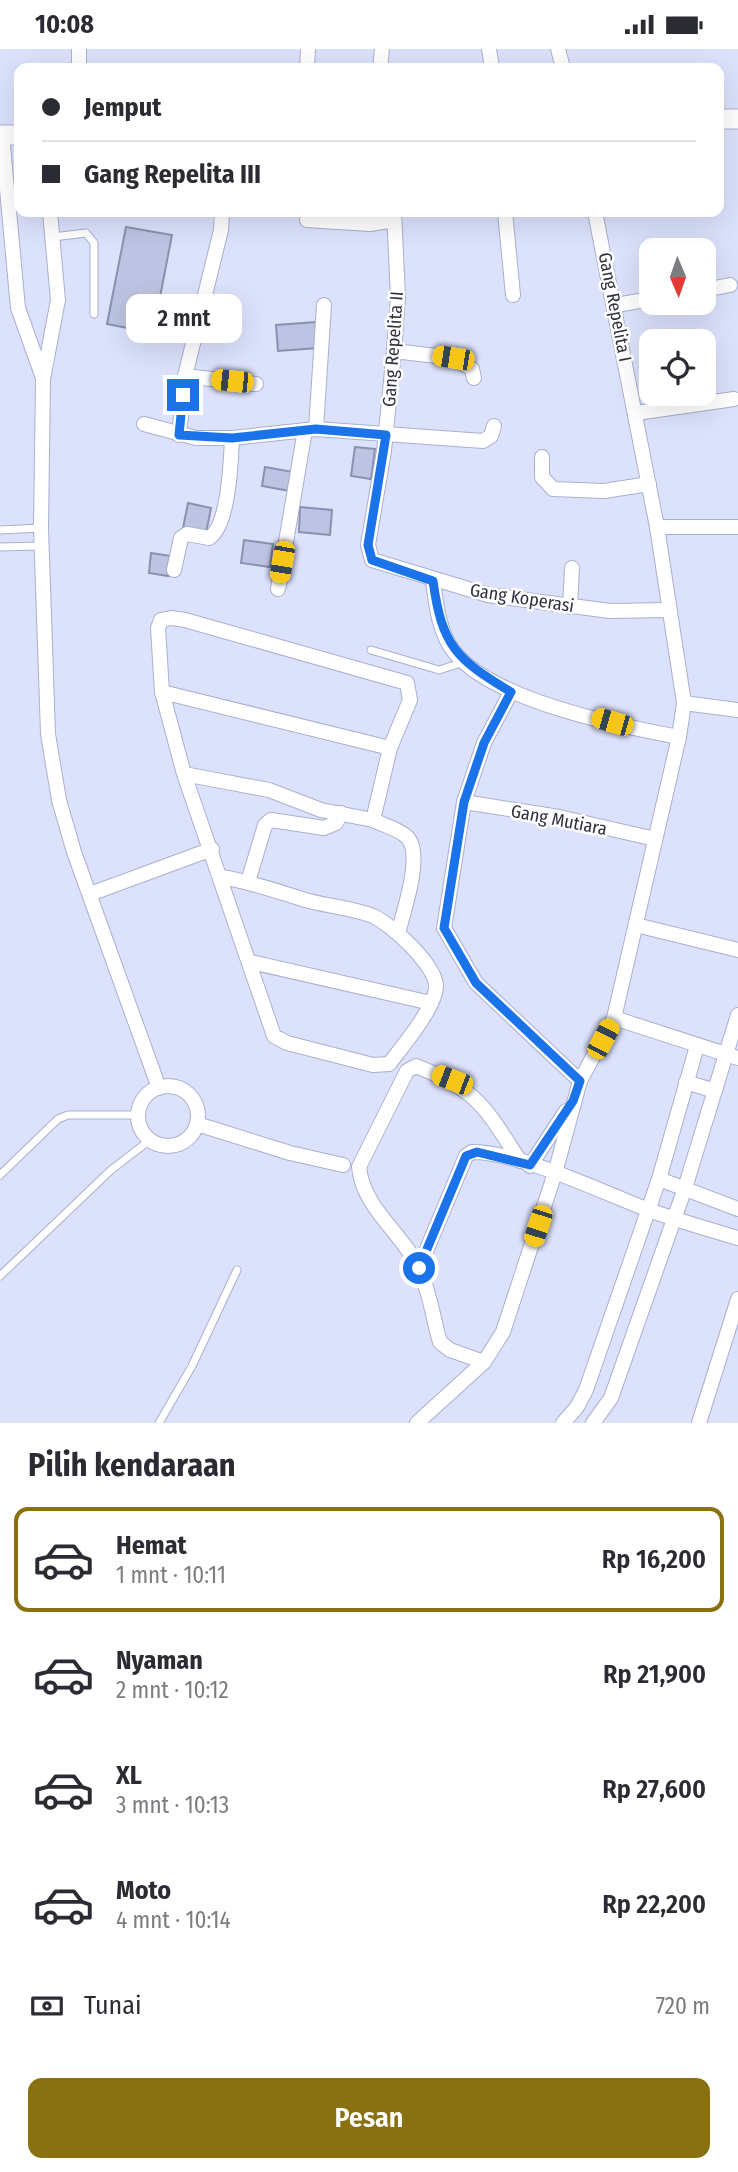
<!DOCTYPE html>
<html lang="id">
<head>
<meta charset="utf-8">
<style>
  body { margin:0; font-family:"Fira Sans Condensed",sans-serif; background:#f7f7f7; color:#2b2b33; height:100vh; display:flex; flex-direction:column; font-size:26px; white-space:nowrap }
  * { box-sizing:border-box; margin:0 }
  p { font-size:23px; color:#7c7c81 }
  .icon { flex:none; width:38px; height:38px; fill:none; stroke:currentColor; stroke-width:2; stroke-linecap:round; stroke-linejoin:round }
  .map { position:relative; height:1374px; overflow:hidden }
  .sheet { display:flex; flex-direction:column; background:#fff; flex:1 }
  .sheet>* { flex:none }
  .hud { position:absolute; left:14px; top:14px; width:710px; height:154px; border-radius:14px; box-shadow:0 7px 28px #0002; display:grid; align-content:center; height:154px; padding:0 28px; background:#fff }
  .needle { width:46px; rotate:178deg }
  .tools { position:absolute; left:639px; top:189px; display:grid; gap:14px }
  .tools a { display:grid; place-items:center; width:77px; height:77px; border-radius:14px; background:#fff; box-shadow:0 7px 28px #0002; font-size:35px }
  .end { position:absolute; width:32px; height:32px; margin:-16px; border:9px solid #1a73e8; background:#fff; box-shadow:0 0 0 4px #fff }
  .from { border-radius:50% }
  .bubble { position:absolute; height:49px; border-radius:14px; background:#fff; box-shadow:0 7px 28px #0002; font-size:23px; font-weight:600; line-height:49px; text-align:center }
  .car { position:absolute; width:21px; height:42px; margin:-21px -10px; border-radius:9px; box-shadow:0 0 5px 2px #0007; background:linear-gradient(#f5c518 24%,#345 0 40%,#f5c518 0 76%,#345 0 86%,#f5c518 0) }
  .hud b { display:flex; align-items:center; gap:24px; height:66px; font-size:26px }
  .hud b+b { border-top:2px solid #e1e1e2 }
  .hud i { width:18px; height:18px; background:#2b2b33 }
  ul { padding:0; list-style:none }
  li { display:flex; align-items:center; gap:21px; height:105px; margin:0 14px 10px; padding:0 14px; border:4px solid transparent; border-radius:14px }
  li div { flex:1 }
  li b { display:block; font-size:26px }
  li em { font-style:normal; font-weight:600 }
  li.on { border-color:#897011 }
  li>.icon { width:63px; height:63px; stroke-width:1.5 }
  h2 { padding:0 28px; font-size:32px; line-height:84px }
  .pay { display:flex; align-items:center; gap:18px; height:77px; padding:0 28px; font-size:26px }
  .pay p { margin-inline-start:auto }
  .action { display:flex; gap:14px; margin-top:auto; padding:14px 28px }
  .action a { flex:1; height:80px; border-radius:14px; background:#897011; color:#fff; font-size:28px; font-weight:600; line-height:80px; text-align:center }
  .status { display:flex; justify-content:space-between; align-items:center; height:49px; padding:0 35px; background:#fff; direction:ltr }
  .status svg { height:19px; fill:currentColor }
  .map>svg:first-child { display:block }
</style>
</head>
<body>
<div class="status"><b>10:08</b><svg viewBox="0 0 49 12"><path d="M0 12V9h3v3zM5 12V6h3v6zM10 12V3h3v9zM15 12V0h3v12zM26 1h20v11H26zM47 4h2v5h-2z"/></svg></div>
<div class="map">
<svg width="738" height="1374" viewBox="0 0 738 1374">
  <rect width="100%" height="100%" fill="#dce2fc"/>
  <g fill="#bdc4e3" stroke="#8a91ae" stroke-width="2">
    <path d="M126,178L172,186L153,284L107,275Z"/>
    <path d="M316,273L318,299L278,302L276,276Z"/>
    <path d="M355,398L375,400L371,430L351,427Z"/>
    <path d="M265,418L293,423L290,442L262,437Z"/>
    <path d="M188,454L211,459L206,484L183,479Z"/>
    <path d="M300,458L332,461L330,486L299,483Z"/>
    <path d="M244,491L273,495L270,518L241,514Z"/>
    <path d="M151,504L171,507L168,527L149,524Z"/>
  </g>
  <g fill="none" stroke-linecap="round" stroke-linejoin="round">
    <g stroke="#a9b0ce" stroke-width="9">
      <g id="lane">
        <path d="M53,188L86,184L94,194V265"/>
        <path d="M0,481L41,479"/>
        <path d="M0,498L41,497"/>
        <path d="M371,601L439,621L464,613"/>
        <path d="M0,1126L58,1070L68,1066H138"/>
        <path d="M0,1227L111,1121L150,1091"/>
        <path d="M159,1374L192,1317L237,1221"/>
      </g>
    </g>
    <g stroke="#a9b0ce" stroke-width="16">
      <g id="street">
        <path d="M79,0V19"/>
        <path d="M489,0L492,19"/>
        <path d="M558,0L563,19"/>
        <path d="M307,19L308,0"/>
        <path d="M380,19L382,0"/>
        <path d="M2,86L18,259L43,329"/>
        <path d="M50,163L58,251L43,330L41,479L48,685L59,751L74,803L159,1039"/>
        <path d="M394,163L398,248L394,302L384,402L368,496L372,511L488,546L610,562L668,561"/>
        <path d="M505,163L513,246"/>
        <path d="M307,171L370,175L394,171"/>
        <path d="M704,241L730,236"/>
        <path d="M616,256L651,250"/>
        <path d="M394,302L453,309L472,320L474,329"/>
        <path d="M185,327L256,335"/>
        <path d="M636,364L734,350"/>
        <path d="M144,375L196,389H232L316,380L483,392L491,387L494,377"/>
        <path d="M316,380L324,256"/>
        <path d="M179,386L185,327L221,181L222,163"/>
        <path d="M542,408V428L553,440L604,442L649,435"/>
        <path d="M657,478H738"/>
        <path d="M174,521L181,489L187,485L209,489C229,477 231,411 232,389"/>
        <path d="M433,532C436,555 439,585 455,604C495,652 619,677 679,688"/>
        <path d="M278,540L305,381"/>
        <path d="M570,558L572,519"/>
        <path d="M162,643L390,699"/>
        <path d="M511,643L484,694L464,753L444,879L476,934L580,1032"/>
        <path d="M684,654L738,661"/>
        <path d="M184,725L269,741L321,761L373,771L390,699L410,651L407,634L185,571L171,569L161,571L158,579L162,643L184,725L274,987L287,994L373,1016L389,1015C402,998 435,959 436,938C437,917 391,875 373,867C352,859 327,857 305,851C277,842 251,833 222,828"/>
        <path d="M464,753L559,768L655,790"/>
        <path d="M373,771C383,776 399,780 407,788C424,805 403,864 398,884"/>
        <path d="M248,833L265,776L271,771L324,779L336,774L341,764"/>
        <path d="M90,845L212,800"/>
        <path d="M636,876L738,901"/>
        <path d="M251,913L431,954"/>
        <path d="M614,969L738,1009"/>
        <path d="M686,1033L715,1042"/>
        <circle cx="168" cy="1067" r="30"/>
        <path d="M197,1075L290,1104L343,1116"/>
        <path d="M530,1117L566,1062"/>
        <path d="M659,1130L738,1160"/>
        <path d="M419,1219L466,1107L472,1103C519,1103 600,1142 646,1160C676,1171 707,1180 738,1189"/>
        <path d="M484,1313L450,1301L440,1293C433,1270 430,1242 419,1220C403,1184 363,1160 359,1118L407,1022L416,1017C479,1042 484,1057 520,1112"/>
        <path d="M417,1374L484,1313L503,1283L555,1124L580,1032L614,969L679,688L684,654L657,478L595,163"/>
        <path d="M563,1374L577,1358L586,1341L659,1130L697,997"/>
        <path d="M593,1374L611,1349L685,1139L738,966"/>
        <path d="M699,1374L738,1250"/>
      </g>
    </g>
    <g stroke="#a9b0ce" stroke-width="21">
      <g id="secondary">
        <path d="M719,70H738"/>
        <path d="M0,86H19"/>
      </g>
    </g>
    <use href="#lane" stroke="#fff" stroke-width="7"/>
    <use href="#street" stroke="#fff" stroke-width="14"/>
    <use href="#secondary" stroke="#fff" stroke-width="19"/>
  </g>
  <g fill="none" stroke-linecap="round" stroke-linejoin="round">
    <path stroke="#1a73e8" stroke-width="9" d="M183,346L179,386L232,389L316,380L386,386L368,496L372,511L433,532C442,597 456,610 511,643L484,694L464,753L444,879L476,934L580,1032L573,1052L530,1116L477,1103L466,1107L419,1219"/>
  </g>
  <g text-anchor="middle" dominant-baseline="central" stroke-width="5" stroke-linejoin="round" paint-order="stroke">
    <g font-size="18" fill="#2e303d" stroke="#fff">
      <text transform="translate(615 258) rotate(79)">Gang Repelita I</text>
      <text transform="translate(393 300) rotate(-86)">Gang Repelita II</text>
      <text transform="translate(522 549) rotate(9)">Gang Koperasi</text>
      <text transform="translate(559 771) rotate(11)">Gang Mutiara</text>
    </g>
  </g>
</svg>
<div class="tools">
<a><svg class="needle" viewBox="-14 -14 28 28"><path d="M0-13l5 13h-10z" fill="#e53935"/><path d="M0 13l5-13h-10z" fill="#7c7c81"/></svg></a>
<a><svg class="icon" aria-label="locate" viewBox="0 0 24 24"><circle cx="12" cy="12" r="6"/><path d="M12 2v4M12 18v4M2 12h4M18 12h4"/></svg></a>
</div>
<i class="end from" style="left:419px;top:1219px"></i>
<i class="end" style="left:183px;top:346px"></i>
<div class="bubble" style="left:126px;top:245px;width:116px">2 mnt</div>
<i class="car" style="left:453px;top:309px;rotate:279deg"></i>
<i class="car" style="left:232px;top:332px;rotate:276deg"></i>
<i class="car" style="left:282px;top:513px;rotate:190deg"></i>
<i class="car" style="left:612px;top:673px;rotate:286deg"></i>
<i class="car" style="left:603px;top:990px;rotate:28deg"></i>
<i class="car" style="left:452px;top:1031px;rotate:291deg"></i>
<i class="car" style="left:538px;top:1177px;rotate:198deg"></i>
<div class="hud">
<b><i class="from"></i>Jemput</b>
<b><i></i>Gang Repelita III</b>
</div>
</div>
<section class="sheet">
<h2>Pilih kendaraan</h2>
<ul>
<li class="on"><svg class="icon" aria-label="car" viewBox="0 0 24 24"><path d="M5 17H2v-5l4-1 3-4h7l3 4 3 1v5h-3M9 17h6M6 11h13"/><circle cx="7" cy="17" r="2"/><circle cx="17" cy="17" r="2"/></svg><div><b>Hemat</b><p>1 mnt · 10:11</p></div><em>Rp 16,200</em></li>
<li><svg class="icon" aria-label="car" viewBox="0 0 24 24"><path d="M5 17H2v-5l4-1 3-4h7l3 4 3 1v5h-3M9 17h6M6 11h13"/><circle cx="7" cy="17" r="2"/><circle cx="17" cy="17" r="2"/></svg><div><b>Nyaman</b><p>2 mnt · 10:12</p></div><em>Rp 21,900</em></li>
<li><svg class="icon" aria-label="car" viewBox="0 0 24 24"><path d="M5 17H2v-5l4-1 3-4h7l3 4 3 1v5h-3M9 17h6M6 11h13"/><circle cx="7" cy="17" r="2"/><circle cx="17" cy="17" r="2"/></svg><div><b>XL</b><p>3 mnt · 10:13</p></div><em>Rp 27,600</em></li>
<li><svg class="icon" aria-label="car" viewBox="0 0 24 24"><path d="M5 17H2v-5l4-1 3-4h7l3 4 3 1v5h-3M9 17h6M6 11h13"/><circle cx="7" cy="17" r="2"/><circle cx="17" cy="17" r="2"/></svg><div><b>Moto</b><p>4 mnt · 10:14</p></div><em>Rp 22,200</em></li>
</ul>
<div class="pay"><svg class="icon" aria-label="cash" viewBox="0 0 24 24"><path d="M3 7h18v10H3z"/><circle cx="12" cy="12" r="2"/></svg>Tunai<p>720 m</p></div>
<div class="action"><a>Pesan</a></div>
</section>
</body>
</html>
